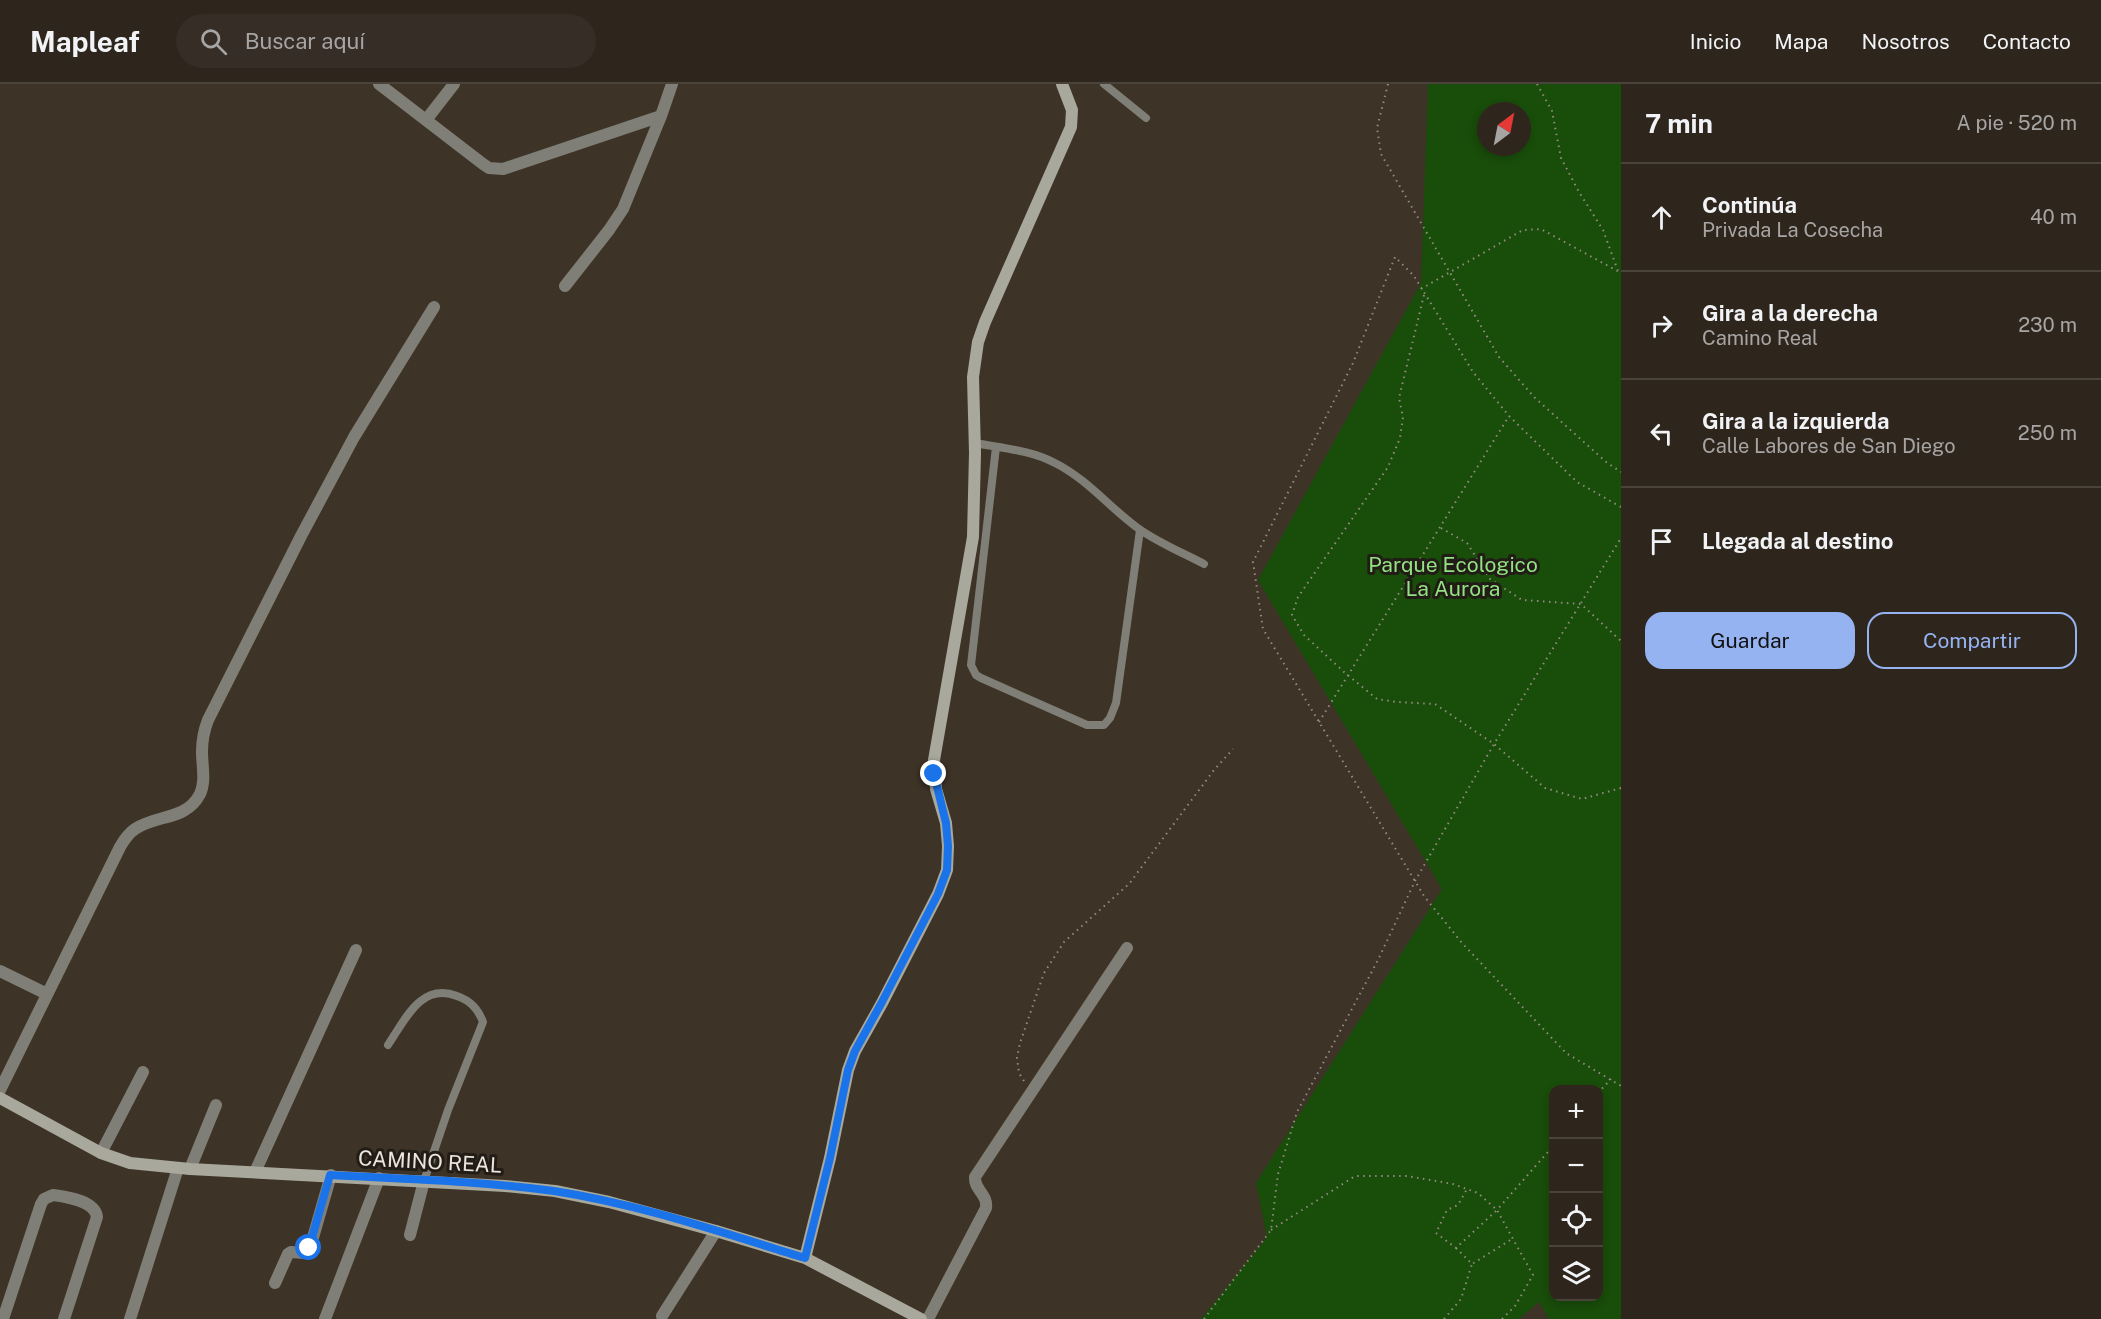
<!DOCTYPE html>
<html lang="es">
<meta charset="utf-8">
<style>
:root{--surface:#2e261d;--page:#362e26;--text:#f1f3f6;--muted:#a7a5a4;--line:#49433b;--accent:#95b2f1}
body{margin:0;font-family:"Public Sans",sans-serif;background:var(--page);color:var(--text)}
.controls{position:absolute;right:18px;bottom:18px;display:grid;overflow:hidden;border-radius:12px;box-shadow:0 3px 9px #0003}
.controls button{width:54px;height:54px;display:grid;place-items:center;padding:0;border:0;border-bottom:2px solid var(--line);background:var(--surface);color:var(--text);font:30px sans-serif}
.compass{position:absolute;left:1477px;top:18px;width:54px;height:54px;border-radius:50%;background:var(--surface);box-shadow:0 3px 9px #0003;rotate:32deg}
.stop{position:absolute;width:18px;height:18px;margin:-14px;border:4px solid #1a73e8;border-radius:50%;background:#fff}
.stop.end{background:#1a73e8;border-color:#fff;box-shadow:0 2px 6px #0008}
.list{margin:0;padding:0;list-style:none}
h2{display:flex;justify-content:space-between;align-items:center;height:78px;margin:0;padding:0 24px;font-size:26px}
h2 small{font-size:20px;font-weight:400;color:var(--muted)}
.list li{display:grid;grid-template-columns:39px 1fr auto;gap:18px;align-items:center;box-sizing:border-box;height:108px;padding:0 24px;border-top:2px solid var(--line)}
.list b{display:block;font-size:22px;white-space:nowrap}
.list p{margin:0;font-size:20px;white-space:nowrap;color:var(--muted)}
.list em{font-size:20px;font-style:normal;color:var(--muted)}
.actions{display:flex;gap:12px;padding:18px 24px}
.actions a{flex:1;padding:14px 0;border:2px solid var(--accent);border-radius:18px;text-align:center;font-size:21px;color:var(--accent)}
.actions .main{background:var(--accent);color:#111}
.icon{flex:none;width:33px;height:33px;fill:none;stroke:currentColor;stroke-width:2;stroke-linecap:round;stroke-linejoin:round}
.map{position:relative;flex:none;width:1621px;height:1235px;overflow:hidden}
header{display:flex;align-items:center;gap:36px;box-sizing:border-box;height:84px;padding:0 30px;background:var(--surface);border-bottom:2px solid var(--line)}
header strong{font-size:28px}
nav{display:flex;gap:33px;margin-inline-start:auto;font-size:21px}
.search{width:420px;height:54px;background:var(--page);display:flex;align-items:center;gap:15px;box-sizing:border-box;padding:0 21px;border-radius:33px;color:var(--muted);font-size:22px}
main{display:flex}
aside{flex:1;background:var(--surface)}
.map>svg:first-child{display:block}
.green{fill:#194d0a;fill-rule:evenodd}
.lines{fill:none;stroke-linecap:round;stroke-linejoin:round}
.path{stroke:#948b82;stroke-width:2;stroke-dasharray:1.5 4.5;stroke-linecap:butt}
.lane{stroke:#7f7f77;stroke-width:8}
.street{stroke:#7f7f77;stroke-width:12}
.secondary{stroke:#a8a89c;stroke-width:12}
.route{stroke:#1a73e8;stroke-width:8}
.labels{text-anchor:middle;stroke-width:6;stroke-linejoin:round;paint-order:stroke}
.park-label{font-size:21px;fill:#93e182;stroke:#211c16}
.street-label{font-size:21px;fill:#ece5de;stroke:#211c16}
</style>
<header>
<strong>Mapleaf</strong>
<div class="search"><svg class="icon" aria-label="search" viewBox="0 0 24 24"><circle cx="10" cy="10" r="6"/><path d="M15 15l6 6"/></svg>Buscar aquí</div>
<nav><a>Inicio</a><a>Mapa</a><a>Nosotros</a><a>Contacto</a></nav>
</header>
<main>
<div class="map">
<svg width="1621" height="1235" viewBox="0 0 1621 1235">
<rect width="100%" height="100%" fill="#3e3327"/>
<!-- green -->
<path class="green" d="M1428 0H1621V1235H1549L1539 1218 1519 1235H1201L1267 1153 1256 1099 1442 805 1258 496 1421 199ZM1486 27H1522V63H1486ZM1554 1006H1598V1212H1554Z"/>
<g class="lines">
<!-- path -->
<path class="path" d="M1388 0 1377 44 1381 70 1499 273 1534 313 1606 378 1621 388
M1537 0 1552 27 1561 74 1579 108 1603 146 1618 187
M1421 205 1523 146 1541 145 1621 189
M1424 211 1399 314 1403 333 1400 354 1388 383 1298 513 1292 531 1304 551 1344 588 1377 615 1397 618 1435 620 1494 660 1545 704 1582 715 1621 704
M1621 423 1577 398 1509 332 1473 288 1414 192 1395 173 1353 279 1253 478 1263 545 1424 812 1462 859 1566 969 1621 1002
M1441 444 1467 459 1490 495 1522 516 1581 520 1621 557
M1319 638 1509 332
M1024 997 1019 989 1017 974 1020 959 1044 889 1064 858 1129 800 1214 686 1233 665
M1598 1009 1611 995
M1271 1146 1355 1092H1407L1453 1100 1478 1109 1497 1126 1456 1164 1436 1149 1447 1126 1458 1121 1467 1105
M1456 1164 1472 1180 1512 1155
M1204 1235 1271 1146 1278 1090 1297 1028 1378 876 1415 797 1494 660 1621 454
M1444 1235 1461 1215 1472 1180
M1502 1235 1515 1222 1533 1191 1497 1126 1554 1061"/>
<!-- lane -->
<path class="lane" d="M1104 0 1146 34
M975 359C1001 364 1031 366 1055 379 1087 395 1110 424 1139 445 1159 459 1183 469 1204 480
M996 363 971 581 976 591 981 594 1087 641H1104L1110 634 1116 619 1140 446
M388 961C405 936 421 898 457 912 471 917 478 925 483 938L448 1026 424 1097"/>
<!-- street -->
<path class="street" d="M379 0 483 80 489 84 503 85 661 32
M426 36 454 0
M565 202 609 146 623 125 661 32 672 0
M0 887 47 910
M0 1006 120 763C124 756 129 749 135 745 157 730 186 737 200 710 206 697 202 682 202 668 202 657 204 646 208 636L301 452 354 353 434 223
M101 1069 143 988
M190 1085 216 1021
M255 1088 356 866
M410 1151 424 1097
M275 1199 288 1170 291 1168 304 1169 310 1164 331 1091
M662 1232 716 1147
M3 1235 41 1120 44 1115 53 1111C68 1113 95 1117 97 1133L64 1235
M130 1235 178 1084
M325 1235 379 1094
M928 1235 986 1124C988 1110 974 1106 975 1093L1127 864"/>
<!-- secondary -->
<path class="secondary" d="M0 1014 101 1069 130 1079 190 1085 505 1102 555 1107 609 1118 716 1147 805 1174 921 1235
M805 1174 830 1074 848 986 855 967 882 919 938 810 947 786 948 762 946 739 936 705 934 676 973 453 975 369 973 293 978 258 985 238 1071 43 1072 26 1062 0"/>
</g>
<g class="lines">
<!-- route -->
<path class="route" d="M309 1164 330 1091C405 1095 480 1097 554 1107 639 1120 723 1149 805 1174L830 1074 848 986 855 967 882 918 938 810 947 786 948 762 946 739 934 690"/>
</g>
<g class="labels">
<!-- park labels -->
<g class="park-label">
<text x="1453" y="488">Parque Ecologico<tspan x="1453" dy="24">La Aurora</tspan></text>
</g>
<!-- street labels -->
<g class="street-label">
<text transform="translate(430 1078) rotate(3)" y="7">CAMINO REAL</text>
</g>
</g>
</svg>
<div class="controls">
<button>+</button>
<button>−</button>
<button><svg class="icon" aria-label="locate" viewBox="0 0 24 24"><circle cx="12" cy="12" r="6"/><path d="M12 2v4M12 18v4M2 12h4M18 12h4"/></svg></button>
<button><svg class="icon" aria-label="layers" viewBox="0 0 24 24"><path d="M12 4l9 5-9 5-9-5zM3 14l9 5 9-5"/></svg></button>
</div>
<svg class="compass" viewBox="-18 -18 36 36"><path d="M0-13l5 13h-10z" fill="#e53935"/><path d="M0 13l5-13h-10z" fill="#a7a5a4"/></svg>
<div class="stop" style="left:309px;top:1164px"></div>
<div class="stop end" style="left:934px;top:690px"></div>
</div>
<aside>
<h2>7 min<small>A pie · 520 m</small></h2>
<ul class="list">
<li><svg class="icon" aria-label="ahead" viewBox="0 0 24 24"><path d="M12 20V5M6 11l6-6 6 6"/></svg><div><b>Continúa</b><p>Privada La Cosecha</p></div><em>40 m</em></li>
<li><svg class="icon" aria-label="right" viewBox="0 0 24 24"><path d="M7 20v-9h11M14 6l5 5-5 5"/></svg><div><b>Gira a la derecha</b><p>Camino Real</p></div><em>230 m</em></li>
<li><svg class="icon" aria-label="left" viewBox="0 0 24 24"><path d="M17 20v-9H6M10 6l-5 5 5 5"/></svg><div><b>Gira a la izquierda</b><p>Calle Labores de San Diego</p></div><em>250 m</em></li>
<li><svg class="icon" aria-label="arrive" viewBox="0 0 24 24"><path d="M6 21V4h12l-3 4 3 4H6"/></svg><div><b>Llegada al destino</b></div></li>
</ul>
<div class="actions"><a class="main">Guardar</a><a>Compartir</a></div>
</aside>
</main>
